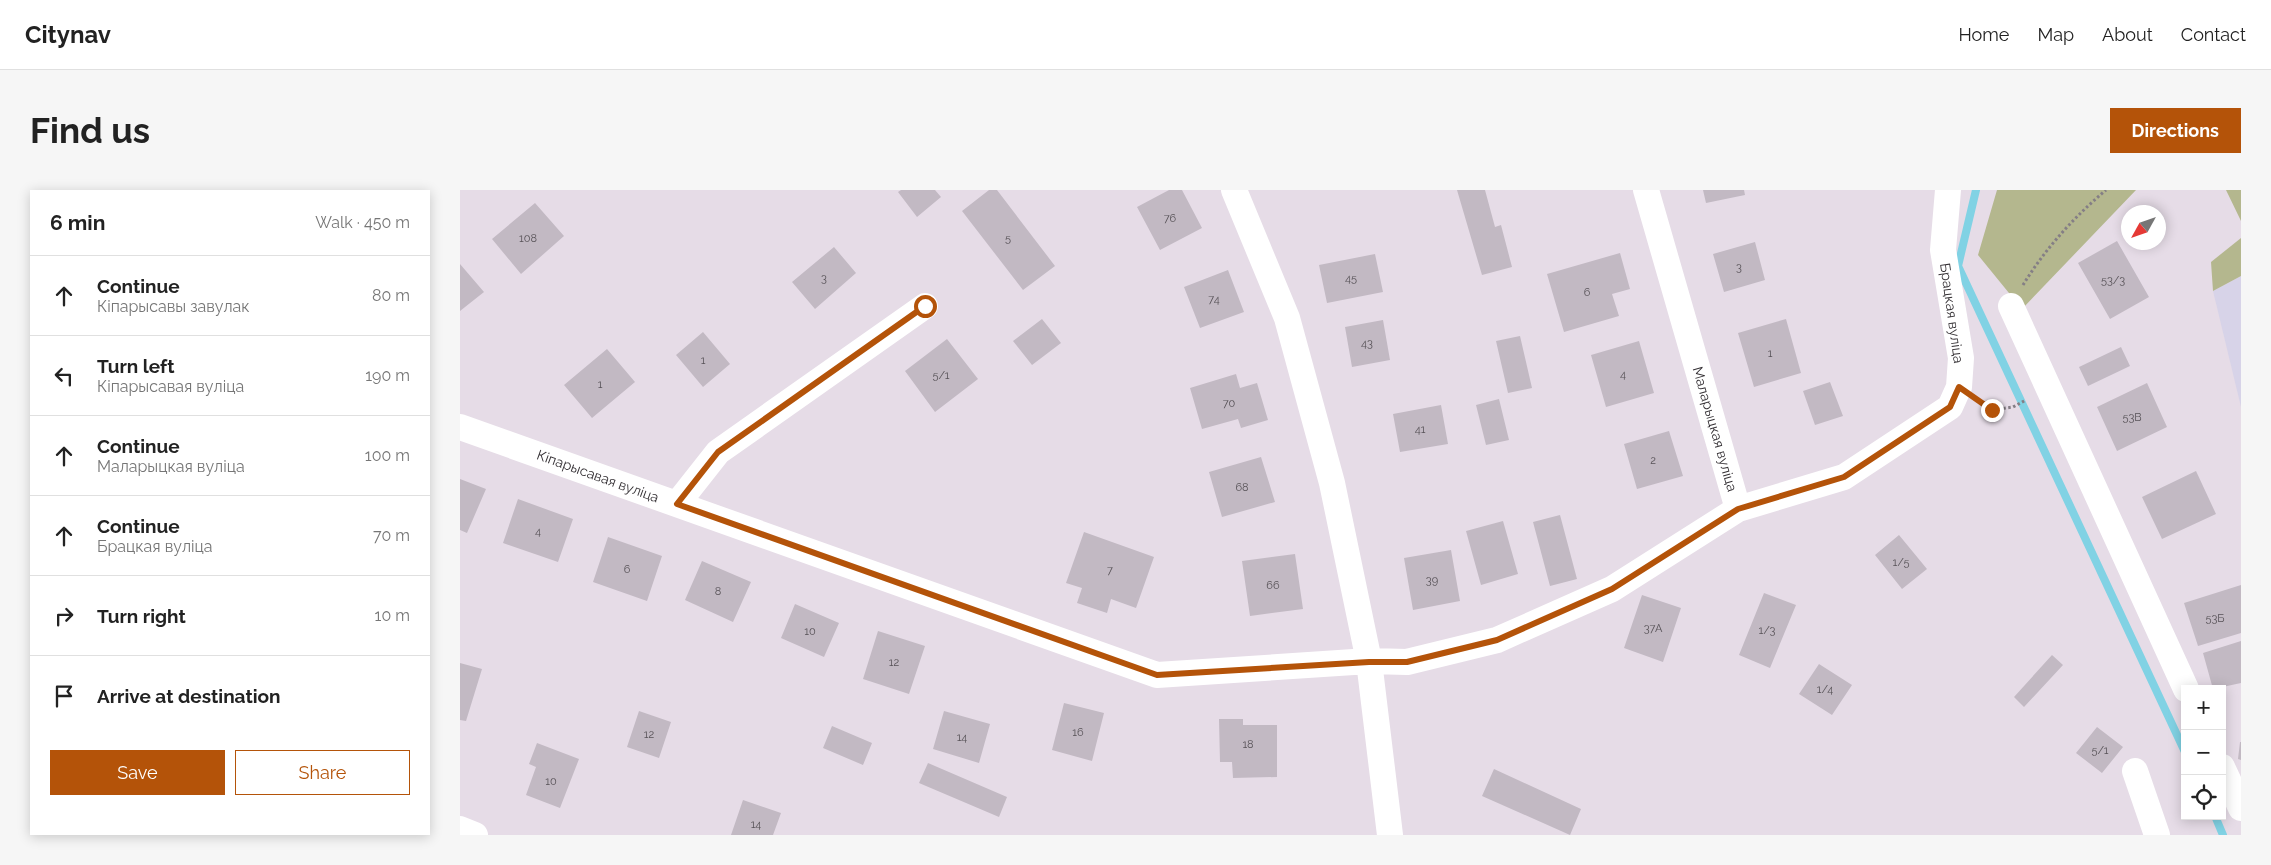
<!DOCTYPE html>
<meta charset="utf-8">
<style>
:root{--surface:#fff;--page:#f6f6f6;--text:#222;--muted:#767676;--line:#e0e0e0;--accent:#b45309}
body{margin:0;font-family:Raleway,sans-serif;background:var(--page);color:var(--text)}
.controls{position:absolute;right:15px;bottom:15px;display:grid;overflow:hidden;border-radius:0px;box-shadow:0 2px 12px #0003}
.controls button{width:45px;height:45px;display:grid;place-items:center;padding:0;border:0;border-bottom:1px solid var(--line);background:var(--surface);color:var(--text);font:25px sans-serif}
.compass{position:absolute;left:1661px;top:15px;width:45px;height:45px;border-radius:50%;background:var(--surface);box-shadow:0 2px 12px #0003;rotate:230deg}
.stop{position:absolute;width:15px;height:15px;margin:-11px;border:4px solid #b45309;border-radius:50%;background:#fff}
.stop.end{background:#b45309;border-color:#fff;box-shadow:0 1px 5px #0008}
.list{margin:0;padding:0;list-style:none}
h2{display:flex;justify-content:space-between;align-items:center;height:65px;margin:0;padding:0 20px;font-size:21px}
h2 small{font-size:16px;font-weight:400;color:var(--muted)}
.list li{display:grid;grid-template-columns:32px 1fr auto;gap:15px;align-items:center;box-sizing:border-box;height:80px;padding:0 20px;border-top:1px solid var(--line)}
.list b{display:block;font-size:19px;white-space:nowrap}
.list p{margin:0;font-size:16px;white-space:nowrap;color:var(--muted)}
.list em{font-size:16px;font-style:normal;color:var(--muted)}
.actions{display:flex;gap:10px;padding:15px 20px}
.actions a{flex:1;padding:11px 0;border:1px solid var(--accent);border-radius:0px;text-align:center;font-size:18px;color:var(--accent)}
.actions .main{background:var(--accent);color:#fff}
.icon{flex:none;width:28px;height:28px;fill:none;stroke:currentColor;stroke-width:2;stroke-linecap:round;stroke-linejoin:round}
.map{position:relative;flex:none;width:1781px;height:645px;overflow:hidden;border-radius:0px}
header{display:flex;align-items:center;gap:30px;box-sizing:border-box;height:70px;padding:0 25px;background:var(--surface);border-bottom:1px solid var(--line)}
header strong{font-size:24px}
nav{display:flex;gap:28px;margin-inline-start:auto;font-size:18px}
.intro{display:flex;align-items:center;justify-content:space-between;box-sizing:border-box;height:120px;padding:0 30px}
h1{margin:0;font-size:35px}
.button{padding:12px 22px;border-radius:0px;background:var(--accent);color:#fff;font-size:18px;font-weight:700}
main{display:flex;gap:30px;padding:0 30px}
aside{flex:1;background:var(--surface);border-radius:0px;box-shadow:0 2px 12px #0003}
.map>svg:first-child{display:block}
.education{fill:#d7d3e8}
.green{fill:#b4b78e}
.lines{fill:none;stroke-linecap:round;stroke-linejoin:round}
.stream{stroke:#81d2e4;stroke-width:8}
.building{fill:#c2b9c3}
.path{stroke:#847e85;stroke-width:3;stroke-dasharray:2.5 2.5;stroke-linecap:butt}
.minor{stroke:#fff;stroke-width:26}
.route{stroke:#b45309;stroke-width:6}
.labels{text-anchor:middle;stroke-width:4;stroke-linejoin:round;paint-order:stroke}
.number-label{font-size:11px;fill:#575257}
.street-label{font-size:14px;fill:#332f33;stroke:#fff}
</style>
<header>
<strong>Citynav</strong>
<nav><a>Home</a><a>Map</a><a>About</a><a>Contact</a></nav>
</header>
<div class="intro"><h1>Find us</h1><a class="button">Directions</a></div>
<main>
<aside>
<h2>6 min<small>Walk · 450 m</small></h2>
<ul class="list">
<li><svg class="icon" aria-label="ahead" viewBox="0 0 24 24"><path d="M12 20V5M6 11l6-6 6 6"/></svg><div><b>Continue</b><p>Кіпарысавы завулак</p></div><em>80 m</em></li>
<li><svg class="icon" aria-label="left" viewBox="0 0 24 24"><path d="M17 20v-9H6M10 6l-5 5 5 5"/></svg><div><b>Turn left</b><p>Кіпарысавая вуліца</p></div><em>190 m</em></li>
<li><svg class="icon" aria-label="ahead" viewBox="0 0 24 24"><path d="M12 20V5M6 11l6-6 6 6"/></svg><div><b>Continue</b><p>Маларыцкая вуліца</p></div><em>100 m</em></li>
<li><svg class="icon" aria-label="ahead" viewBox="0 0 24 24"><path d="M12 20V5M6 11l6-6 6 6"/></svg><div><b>Continue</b><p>Брацкая вуліца</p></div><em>70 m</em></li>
<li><svg class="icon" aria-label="right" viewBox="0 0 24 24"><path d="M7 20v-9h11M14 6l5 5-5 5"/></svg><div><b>Turn right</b></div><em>10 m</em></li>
<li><svg class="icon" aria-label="arrive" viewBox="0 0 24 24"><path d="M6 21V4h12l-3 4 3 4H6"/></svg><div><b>Arrive at destination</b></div></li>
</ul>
<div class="actions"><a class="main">Save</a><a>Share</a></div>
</aside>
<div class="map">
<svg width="1781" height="645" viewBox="0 0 1781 645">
<rect width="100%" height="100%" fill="#e6dce7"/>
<!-- education -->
<path class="education" d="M1781 86V217L1753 101Z"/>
<!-- green -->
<path class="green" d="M1537 0H1676L1562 119 1518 65Z
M1766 0H1781V31Z
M1781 48V86L1753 101 1751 72Z"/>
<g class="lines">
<!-- stream -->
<path class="stream" d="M1516 0 1498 76 1725 562
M1755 626 1763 645"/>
</g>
<!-- building -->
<path class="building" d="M441 0H475L481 7 457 27 438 2Z
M529 0H537L595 76 563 100 502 21Z
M709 0H722L742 38 700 60 677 17Z
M997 0H1025L1035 37 1041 35 1052 77 1022 85Z
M1243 0H1284L1285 5 1246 13Z
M75 13 104 46 61 84 32 49Z
M1657 51 1689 107 1650 129 1618 73Z
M1295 52 1305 90 1264 102 1253 64Z
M374 57 396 83 355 119 332 92Z
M1160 63 1170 99 1152 104 1159 126 1104 142 1087 84Z
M915 64 923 102 867 113 859 75Z
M0 74 24 102 0 121Z
M768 80 784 122 740 138 724 97Z
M582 129 601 153 572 175 553 151Z
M1326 129 1341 183 1294 197 1278 143Z
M923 130 930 170 892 177 885 137Z
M243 142 270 174 243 197 216 165Z
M1060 146 1072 198 1048 203 1036 151Z
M487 149 518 189 475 222 445 181Z
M1179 151 1194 203 1146 217 1131 165Z
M1661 157 1670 176 1628 196 1619 177Z
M147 159 175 192 132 228 104 195Z
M776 184 780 198 797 193 808 230 781 238 778 229 742 239 730 198Z
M1370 192 1383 226 1355 235 1343 201Z
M1687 193 1707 237 1657 261 1637 217Z
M1039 209 1049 250 1026 255 1016 215Z
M981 215 988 254 940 262 933 224Z
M1209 241 1223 286 1177 299 1164 254Z
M801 267 815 312 762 327 749 282Z
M1736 281 1756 324 1702 349 1682 307Z
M0 289 26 299 7 343 0 340Z
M58 309 113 329 98 372 43 353Z
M1100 325 1117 389 1090 396 1073 332Z
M1043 331 1058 384 1021 395 1006 341Z
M624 342 694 367 676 418 651 409 647 423 617 413 622 398 606 393Z
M1439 345 1467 379 1442 399 1415 365Z
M148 347 202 366 187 411 133 392Z
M991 360 1000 411 953 420 944 368Z
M835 364 843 419 790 426 782 371Z
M242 371 291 392 273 432 225 410Z
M1781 395V443L1738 456 1724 413Z
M1304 403 1336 415 1310 478 1279 465Z
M1182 405 1221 418 1203 472 1164 458Z
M335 414 379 433 364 467 321 448Z
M418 441 465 456 449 504 403 489Z
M1781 451V493L1753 499 1743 463Z
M1592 465 1603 475 1564 517 1554 507Z
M0 473 22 479 6 531 0 530Z
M1359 474 1392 495 1372 525 1339 504Z
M604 513 644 523 632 571 592 560Z
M179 521 211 532 199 568 167 557Z
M484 521 530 534 519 573 473 559Z
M759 529H783V535H817V587L773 588 772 572H760Z
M372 536 412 553 403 575 363 558Z
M1637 537 1663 557 1642 583 1616 563Z
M1780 552H1781V570L1778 569Z
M77 553 119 569 100 618 66 605 76 577 69 574Z
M468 573 547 607 539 627 459 593Z
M1034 579 1121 619 1110 645 1022 606Z
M283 610 321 623 313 645H271Z"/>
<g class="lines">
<!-- path -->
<path class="path" d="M1563 95C1585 59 1614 27 1646 0
M1521 212 1532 220 1553 217 1566 210"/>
<!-- minor -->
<path class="minor" d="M774 0 827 128 872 293 909 471 930 645
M1551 116 1726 499
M0 237 697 485 909 471 947 472 1037 450 1152 399 1278 319 1186 0
M217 314 258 262 465 116
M1278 319 1384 287 1490 217 1499 197 1501 168 1483 60 1488 0
M1762 577 1781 618
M1675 581 1697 645
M0 639 15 645"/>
</g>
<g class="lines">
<!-- route -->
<path class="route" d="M465 116 258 262 217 314 697 485 909 472H947L1037 450 1152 399 1278 319 1384 287 1490 217 1499 197 1532 220"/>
</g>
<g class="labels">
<!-- number labels -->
<g class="number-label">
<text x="710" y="32">76</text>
<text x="68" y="52">108</text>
<text x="548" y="52">5</text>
<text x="1279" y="81">3</text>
<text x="364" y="92">3</text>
<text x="891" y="92">45</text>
<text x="1653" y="94">53/3</text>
<text x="1127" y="106">6</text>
<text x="754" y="113">74</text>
<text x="907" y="157">43</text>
<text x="1310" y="167">1</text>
<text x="243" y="174">1</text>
<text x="1163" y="188">4</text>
<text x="481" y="189">5/1</text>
<text x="140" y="198">1</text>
<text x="769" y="217">70</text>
<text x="1672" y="231">53В</text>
<text x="960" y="243">41</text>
<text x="1193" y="274">2</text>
<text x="782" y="301">68</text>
<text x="78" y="345">4</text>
<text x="1441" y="376">1/5</text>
<text x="167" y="383">6</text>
<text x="650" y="384">7</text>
<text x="972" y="394">39</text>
<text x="813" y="399">66</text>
<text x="258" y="405">8</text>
<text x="1755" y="432">53Б</text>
<text x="1193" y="442">37А</text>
<text x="1307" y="444">1/3</text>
<text x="350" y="445">10</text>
<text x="434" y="476">12</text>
<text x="1365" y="503">1/4</text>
<text x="618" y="546">16</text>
<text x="189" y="548">12</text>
<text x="502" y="551">14</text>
<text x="788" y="558">18</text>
<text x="1640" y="564">5/1</text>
<text x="91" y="595">10</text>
<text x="296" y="638">14</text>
</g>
<!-- street labels -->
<g class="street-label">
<text transform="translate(1492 123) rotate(82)" y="5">Брацкая вуліца</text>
<text transform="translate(1255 239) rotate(74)" y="5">Маларыцкая вуліца</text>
<text transform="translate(138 286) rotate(20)" y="5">Кіпарысавая вуліца</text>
</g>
</g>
</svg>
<div class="controls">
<button>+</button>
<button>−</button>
<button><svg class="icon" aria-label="locate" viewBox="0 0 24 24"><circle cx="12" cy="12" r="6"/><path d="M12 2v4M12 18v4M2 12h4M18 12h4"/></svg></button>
</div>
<svg class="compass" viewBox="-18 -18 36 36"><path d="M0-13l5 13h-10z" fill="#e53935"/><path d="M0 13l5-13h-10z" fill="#767676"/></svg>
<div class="stop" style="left:465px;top:116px"></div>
<div class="stop end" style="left:1532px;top:220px"></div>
</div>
</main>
